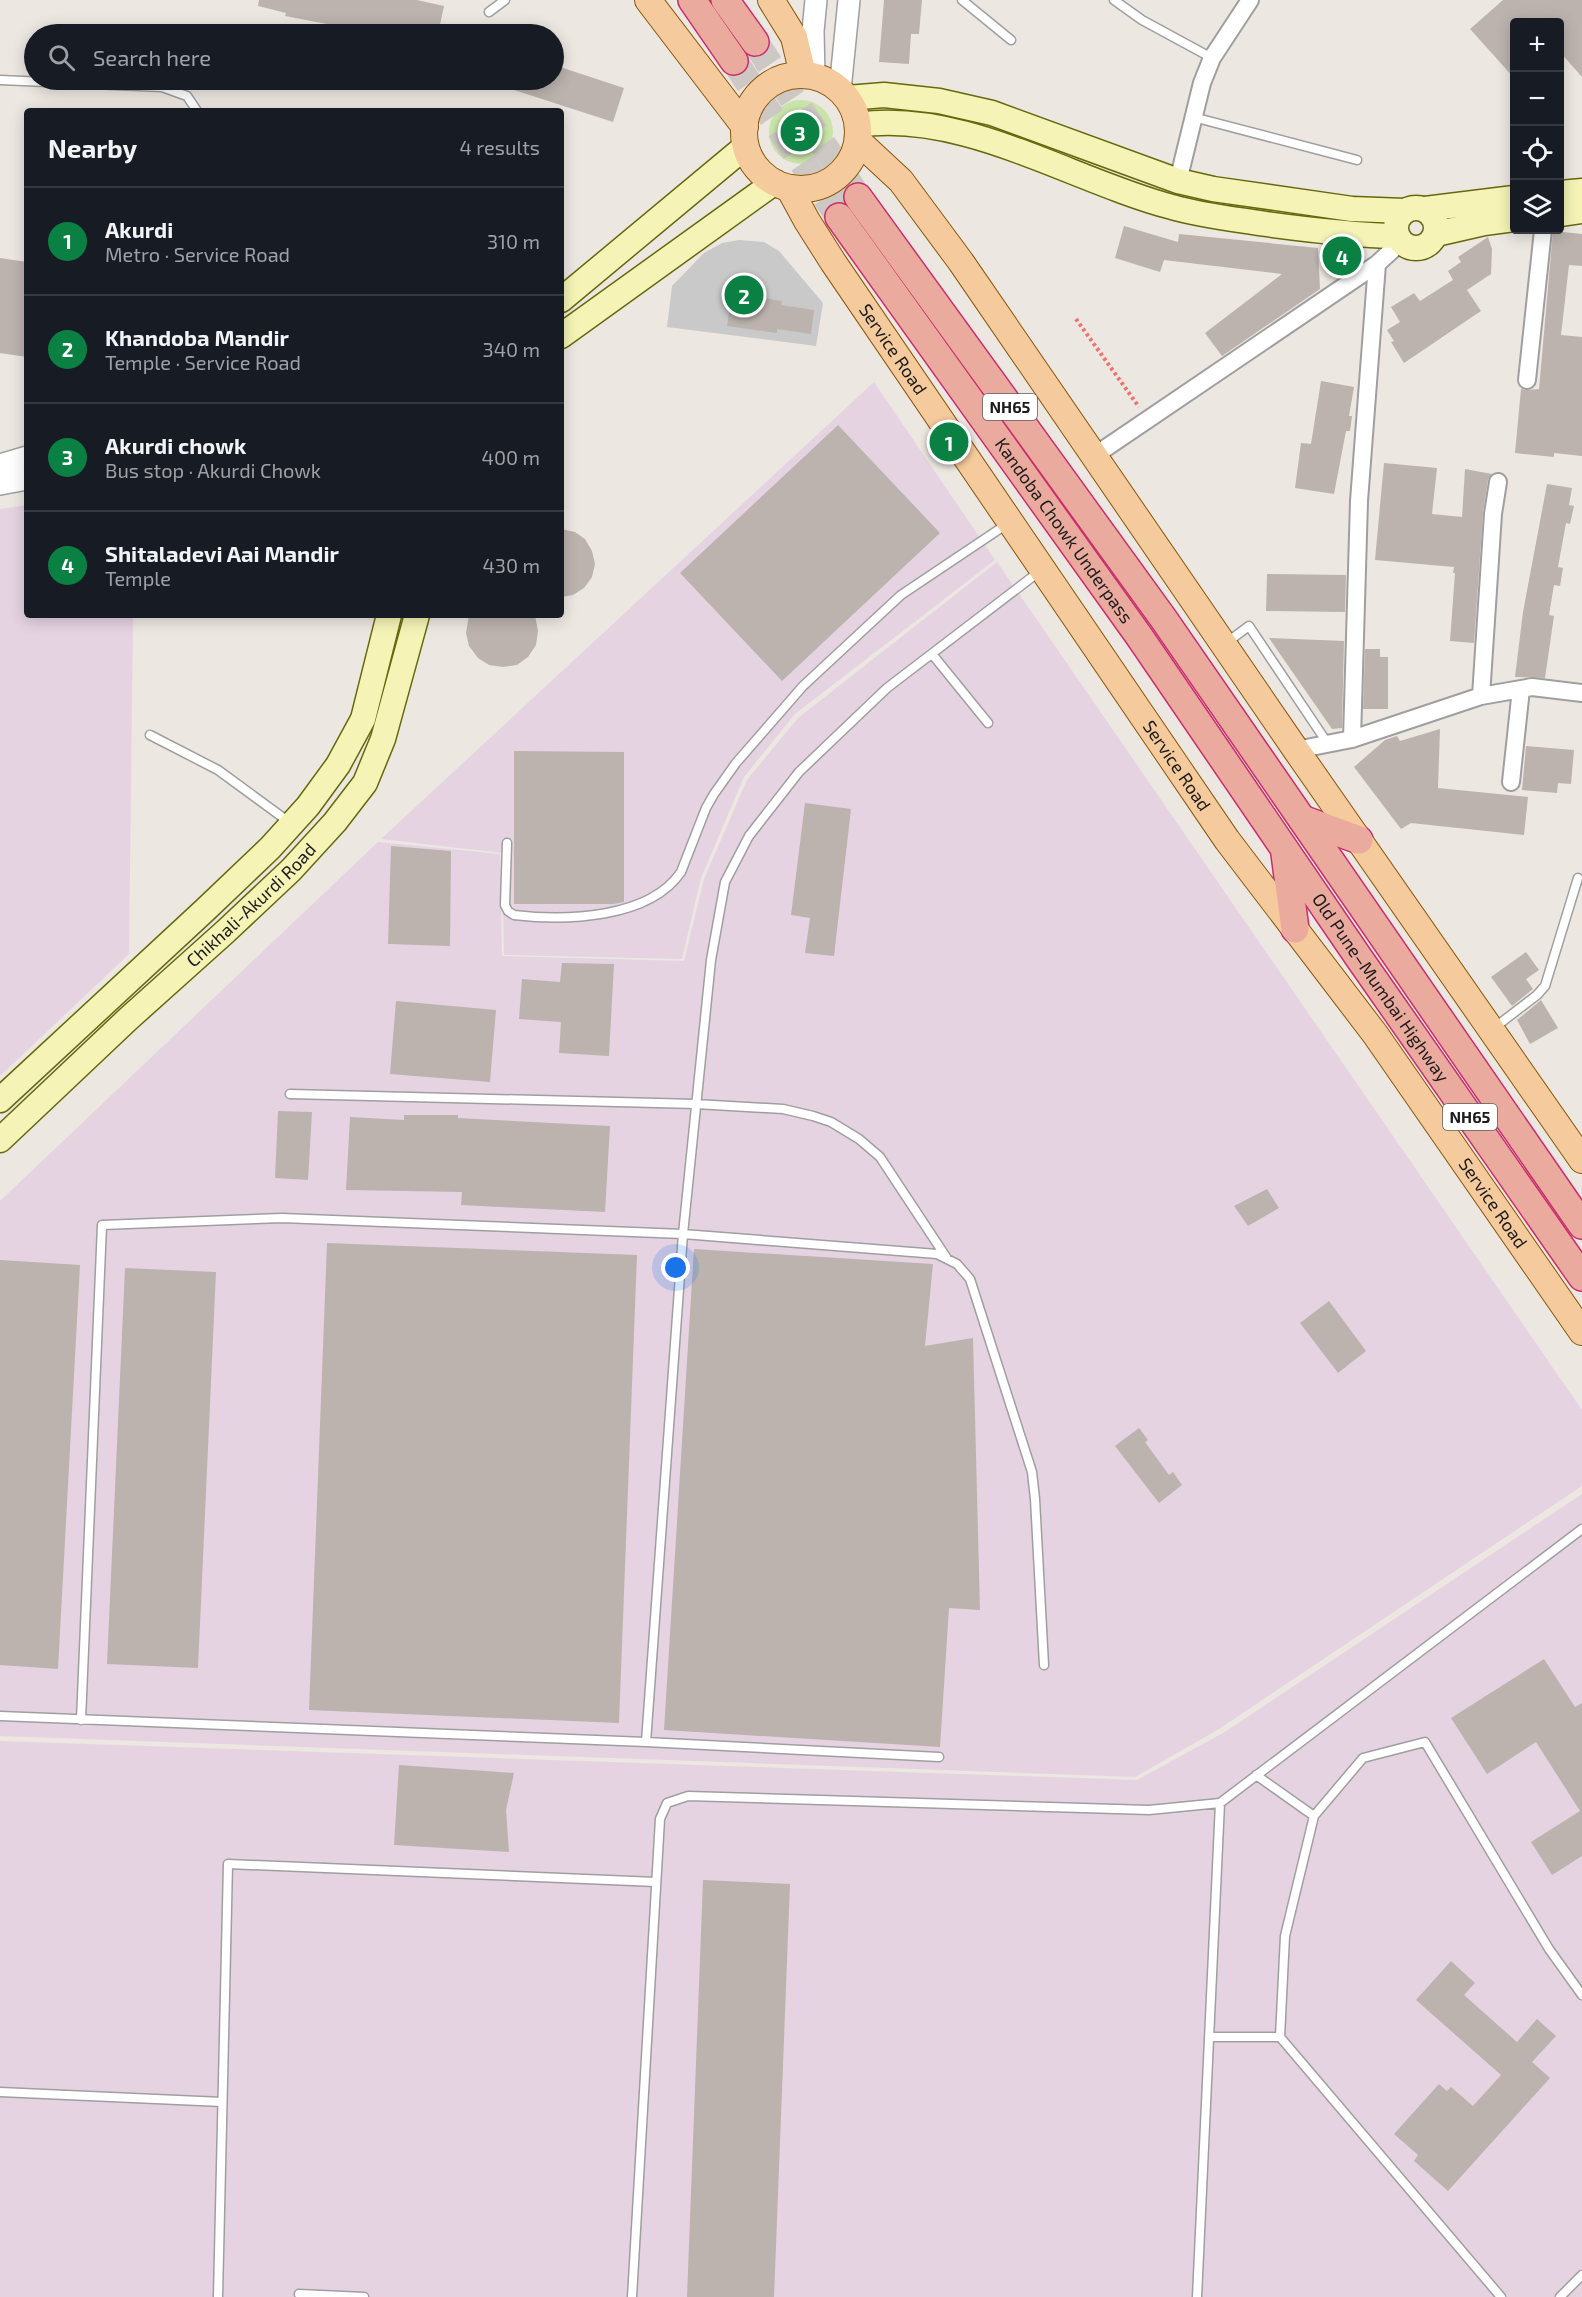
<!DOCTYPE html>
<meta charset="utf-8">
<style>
:root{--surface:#171b24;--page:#242831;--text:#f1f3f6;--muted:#9ea1a6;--line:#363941;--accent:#0b8043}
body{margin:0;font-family:"Exo 2",sans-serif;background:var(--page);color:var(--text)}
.controls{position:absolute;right:18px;top:18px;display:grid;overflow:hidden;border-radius:6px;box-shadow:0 3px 15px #0003}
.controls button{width:54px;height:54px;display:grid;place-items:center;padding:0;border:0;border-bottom:2px solid var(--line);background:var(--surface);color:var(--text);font:30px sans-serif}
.you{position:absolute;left:676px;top:1268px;width:21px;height:21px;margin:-15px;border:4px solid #fff;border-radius:50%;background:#1a73e8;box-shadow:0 0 0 9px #1a73e833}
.badge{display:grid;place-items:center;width:39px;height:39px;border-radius:50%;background:var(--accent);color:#fff;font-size:20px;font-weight:700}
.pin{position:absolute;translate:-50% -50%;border:3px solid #fff;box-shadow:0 2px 6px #0006}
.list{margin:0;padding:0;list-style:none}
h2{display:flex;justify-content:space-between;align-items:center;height:78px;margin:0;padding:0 24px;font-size:26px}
h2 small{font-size:20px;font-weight:400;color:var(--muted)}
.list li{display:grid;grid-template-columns:39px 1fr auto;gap:18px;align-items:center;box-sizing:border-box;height:108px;padding:0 24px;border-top:2px solid var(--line)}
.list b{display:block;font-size:22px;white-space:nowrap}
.list p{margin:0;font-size:20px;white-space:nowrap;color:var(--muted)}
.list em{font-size:20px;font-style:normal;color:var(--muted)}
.icon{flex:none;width:33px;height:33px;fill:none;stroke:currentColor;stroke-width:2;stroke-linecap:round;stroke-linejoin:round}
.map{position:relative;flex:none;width:1582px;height:2297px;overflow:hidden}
.search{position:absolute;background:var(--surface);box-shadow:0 3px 15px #0003;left:24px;top:24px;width:540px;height:66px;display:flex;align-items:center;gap:15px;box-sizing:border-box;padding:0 21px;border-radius:33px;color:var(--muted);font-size:22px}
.panel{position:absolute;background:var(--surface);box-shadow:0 3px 15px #0003;left:24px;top:108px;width:540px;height:510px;border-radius:6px}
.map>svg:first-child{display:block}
.industrial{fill:#e5d3e2}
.religious{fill:#c9c9c9}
.grass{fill:#c9e4a9}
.building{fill:#bcb3ae}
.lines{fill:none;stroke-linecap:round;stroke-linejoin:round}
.trunk-tunnel{stroke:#cdc8c3;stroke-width:27;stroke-dasharray:27 14;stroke-linecap:butt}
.service-casing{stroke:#9f9f9f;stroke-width:11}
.minor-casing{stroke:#9f9f9f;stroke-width:20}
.tertiary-casing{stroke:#9f9f9f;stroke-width:24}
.secondary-casing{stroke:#64690b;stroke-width:27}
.primary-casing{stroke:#895709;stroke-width:28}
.trunk-casing{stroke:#ca2e6d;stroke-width:30}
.path{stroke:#f0736d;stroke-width:4;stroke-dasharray:3 3;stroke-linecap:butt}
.service{stroke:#fff;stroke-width:8}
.minor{stroke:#fff;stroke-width:16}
.tertiary{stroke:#fff;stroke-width:21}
.secondary{stroke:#f5f4b6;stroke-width:24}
.primary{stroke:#f5ca9c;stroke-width:26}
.trunk{stroke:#eaab9e;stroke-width:27}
.labels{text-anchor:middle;stroke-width:6;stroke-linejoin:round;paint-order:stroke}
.shield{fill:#fff;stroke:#5f5f5f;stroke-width:1.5}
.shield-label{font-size:16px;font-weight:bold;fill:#1b1b1b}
.street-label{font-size:18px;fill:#1b1b1b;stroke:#fff}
</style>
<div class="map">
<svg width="1582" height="2297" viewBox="0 0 1582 2297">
<rect width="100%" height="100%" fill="#ece7e1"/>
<!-- industrial -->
<path class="industrial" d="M874 382 995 560 795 714 744 777 701 878 682 959 504 955 502 853 381 839Z
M27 505V615H133L129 954 0 1076V509Z
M997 562 1582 1410V1486L1219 1729 1135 1777 0 1736V1201L378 842 500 854 502 956 684 961 704 879 747 780 798 718Z
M1582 1494V2297H0V1741L1137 1780 1223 1733Z"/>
<!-- religious -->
<path class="religious" d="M739 240 764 242 779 251 823 303 816 346 667 327 672 286 704 253 722 243Z"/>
<!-- grass -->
<path class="grass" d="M769 132a32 32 0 1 1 64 0a32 32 0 1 1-64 0Z"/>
<!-- building -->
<path class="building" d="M259 0H417L444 6 438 34H379L285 16 286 13 258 6Z
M884 0H922L919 34H911L909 64 879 62Z
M1503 0H1582V77L1560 52V22H1515V79L1470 29Z
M554 65 624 88 613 122 493 83 494 80H554Z
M1124 226 1178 242 1179 234 1318 248 1320 289 1222 356 1205 333 1282 274 1164 260 1160 272 1115 258Z
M1553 231 1582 234V266L1569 265 1561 335 1582 337V456L1554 453V457L1515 453 1521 389 1526 390 1539 389Z
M1488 237 1492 249 1491 274 1467 290 1481 311 1404 363 1391 342 1394 341 1387 330 1400 322 1391 307 1414 293 1420 301 1453 280 1448 271 1461 262 1458 257Z
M0 258 27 262V357L0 353Z
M732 293 782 301 781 305 814 310 811 334 777 329V333L727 326Z
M1321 381 1354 387 1349 416H1352L1350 431H1346L1334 494 1295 488 1301 443 1311 444Z
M838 425 940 533 782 681 680 573Z
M1384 463 1437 468 1432 514 1462 517 1465 469 1492 474 1488 480 1483 513 1474 643 1450 641 1455 573H1453L1454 567 1375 560Z
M1547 484 1572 488 1569 505 1574 506 1570 524 1566 523 1558 567 1563 568 1560 586 1554 585 1549 615 1554 616 1545 678 1515 677 1523 612Z
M561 529 575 532 585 539 592 551 595 564 592 577 584 588 573 595 561 597Z
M1267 574 1346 575 1345 612 1266 611Z
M469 615H535L538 631 536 645 528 657 517 665 503 667 489 665 478 658 469 646 466 633Z
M1269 638 1344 641 1342 728 1332 729Z
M1365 649H1380V657H1388V709H1363Z
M1440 729 1438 788 1528 797 1524 835 1411 823 1401 829 1354 767 1385 740 1397 736 1400 741Z
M1526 746 1574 750 1571 784 1558 783 1557 793 1522 790Z
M514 751 624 752V902L614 904H514Z
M805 803 851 809 834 956 805 953 810 918 791 915Z
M391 846 451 851 450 946 388 944Z
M1526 952 1539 970 1526 979 1533 989 1512 1006 1491 977Z
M562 963 614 964 609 1056 559 1053 561 1022 519 1019 522 979 560 982Z
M1541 1000 1558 1028 1530 1044 1517 1020Z
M396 1001 496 1010 490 1082 390 1074Z
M278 1111 312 1112 308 1180 275 1178Z
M404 1115H458V1118L610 1126 605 1212 461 1205 462 1192 346 1190 350 1117 404 1120Z
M1267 1189 1279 1208 1248 1226 1234 1206Z
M327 1243 637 1255 619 1723 309 1710Z
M694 1249 933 1264 925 1346 973 1338 980 1610 949 1608 940 1747 664 1730Z
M0 1260 80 1265 58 1669 0 1665Z
M125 1268 216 1272 198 1668 107 1664Z
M1329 1301 1366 1351 1338 1373 1300 1323Z
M1139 1428 1148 1440 1145 1442 1169 1475 1173 1472 1182 1485 1159 1503 1115 1446Z
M1544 1659 1575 1707 1582 1703V1856L1552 1875 1531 1842 1580 1811 1536 1742 1487 1774 1451 1718Z
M399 1765 514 1773 506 1810 509 1852 394 1845Z
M703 1880 790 1884 774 2297H687Z
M1451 1961 1475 1983 1464 1995 1517 2042 1537 2019 1556 2036 1532 2062 1550 2078 1448 2191 1414 2161 1418 2155 1394 2134 1439 2084 1447 2091 1451 2087 1473 2106 1501 2075 1416 2000Z"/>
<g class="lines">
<!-- trunk-tunnel -->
<path class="trunk-tunnel" d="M755 42 858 197
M734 61 839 217"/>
<!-- service casing -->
<g class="service-casing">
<path id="service" d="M962 0 1011 40
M1114 0 1142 20 1212 58
M489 12 505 0
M0 80 162 87 187 96 197 111
M1193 117 1357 160
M1226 643 1249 626 1328 744
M932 654 988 723
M150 735 218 770 289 822
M507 843 505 905 508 911 514 915C565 921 649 919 681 872L706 808 714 794 736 763 803 686 901 595 1007 524
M1494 1028 1537 995 1545 986 1578 878
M290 1094 696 1104 783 1109 813 1116 831 1122 859 1139 880 1157 946 1257
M0 1716 646 1742 939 1757
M81 1720 102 1225 282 1218 683 1234 937 1254 957 1264 970 1279 1032 1472 1035 1499 1044 1665
M646 1742 683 1234 711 960 725 882 749 836 799 772 887 688 1040 571
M1256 1775 1314 1816
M1209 2037H1280
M0 2092 222 2102
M299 2294 364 2297
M218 2297 228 1864 656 1882
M632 2297 660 1819 667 1803 688 1796 1149 1810 1220 1803 1582 1529
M1197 2297 1220 1803
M1501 2297 1280 2037 1285 1936 1314 1816 1363 1758 1425 1742 1549 1949 1582 1995
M1560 2297 1582 2275"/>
</g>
<!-- minor casing -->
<g class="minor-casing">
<path id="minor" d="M1178 181 1202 83 1212 58 1250 0
M1527 380 1543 230
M1094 456 1377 264 1401 242
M1481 696 1493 514 1498 482
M1352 739 1359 501 1377 264
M1296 750 1352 739 1481 696 1532 687 1582 693
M1511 782 1521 689"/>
</g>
<!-- tertiary casing -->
<g class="tertiary-casing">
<path id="tertiary" d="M814 77 813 31 816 0
M840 90 849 0
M0 465 27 457
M0 484 27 479"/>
</g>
<!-- secondary casing -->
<g class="secondary-casing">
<g id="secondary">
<path d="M847 98 884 95 939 101 992 113 1178 181 1213 189 1352 209 1405 211"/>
<path d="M858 125C962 109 1073 181 1172 207 1203 216 1234 219 1266 224 1310 230 1353 235 1397 236"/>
<path d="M1560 193 1582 191"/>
<circle cx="1416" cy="228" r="20"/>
<path d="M1425 209 1514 198"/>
<path d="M1560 214 1582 211"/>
<path d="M1436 234 1484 223 1514 219"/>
<path d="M561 300 746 146"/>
<path d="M561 336 775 182"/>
<path d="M0 1100 205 910 270 848 308 806 338 765 363 719 389 615"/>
<path id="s1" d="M0 1140 128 1019 225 932 291 870 335 822 365 783 383 739 417 615"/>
</g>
</g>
<!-- primary casing -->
<g class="primary-casing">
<g id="primary">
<path d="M648 0 745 127"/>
<path d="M771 0 794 37 803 75"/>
<circle cx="801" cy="132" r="57"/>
<path d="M858 141 901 181 961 262 1296 750 1582 1160"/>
<path id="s2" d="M789 188 807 221 833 262 1227 840 1375 1034 1582 1332"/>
</g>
</g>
<!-- trunk casing -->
<g class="trunk-casing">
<g id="trunk">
<path d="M692 0 734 61"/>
<path d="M725 0 755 42"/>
<path d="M858 197 1163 618 1582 1225"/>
<path id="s3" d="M839 217 1139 636 1359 958 1582 1277"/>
<path d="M1302 819 1359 840"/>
<path d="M1285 854 1295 929"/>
</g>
</g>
<!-- path -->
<path class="path" d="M1076 319 1139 407"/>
<!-- service -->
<use href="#service" class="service"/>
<!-- minor -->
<use href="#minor" class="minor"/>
<!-- tertiary -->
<use href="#tertiary" class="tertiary"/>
<!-- secondary -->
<use href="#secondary" class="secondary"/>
<!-- primary -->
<use href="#primary" class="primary"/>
<!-- trunk -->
<use href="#trunk" class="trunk"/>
</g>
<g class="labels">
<!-- shield labels -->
<g class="shield">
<rect x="983" y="394" width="54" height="26" rx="4.5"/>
<rect x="1443" y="1104" width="54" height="26" rx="4.5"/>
</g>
<g class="shield-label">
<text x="1010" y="413">NH65</text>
<text x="1470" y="1123">NH65</text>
</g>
<!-- street labels -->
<g class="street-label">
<text dy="6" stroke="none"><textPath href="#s2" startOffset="192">Service Road</textPath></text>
<text dy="6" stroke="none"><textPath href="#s3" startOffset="386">Kandoba Chowk Underpass</textPath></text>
<text dy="6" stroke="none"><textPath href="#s2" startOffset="696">Service Road</textPath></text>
<text dy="6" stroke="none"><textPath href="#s1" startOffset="344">Chikhali-Akurdi Road</textPath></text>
<text dy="6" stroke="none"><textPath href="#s3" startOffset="942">Old Pune–Mumbai Highway</textPath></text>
<text dy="6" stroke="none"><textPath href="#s2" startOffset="1236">Service Road</textPath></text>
</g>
</g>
</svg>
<div class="controls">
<button>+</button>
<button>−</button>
<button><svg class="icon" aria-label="locate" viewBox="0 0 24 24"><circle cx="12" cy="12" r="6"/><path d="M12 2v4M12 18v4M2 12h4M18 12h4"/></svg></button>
<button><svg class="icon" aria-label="layers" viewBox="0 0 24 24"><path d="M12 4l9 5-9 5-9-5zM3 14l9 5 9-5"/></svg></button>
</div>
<div class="you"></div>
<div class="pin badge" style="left:949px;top:442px">1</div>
<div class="pin badge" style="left:744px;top:295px">2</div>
<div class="pin badge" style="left:800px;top:132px">3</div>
<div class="pin badge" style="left:1342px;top:256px">4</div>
<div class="search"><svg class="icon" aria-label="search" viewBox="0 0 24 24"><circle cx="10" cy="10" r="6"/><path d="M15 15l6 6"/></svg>Search here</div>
<section class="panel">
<h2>Nearby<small>4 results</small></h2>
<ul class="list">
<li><span class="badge">1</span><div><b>Akurdi</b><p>Metro · Service Road</p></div><em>310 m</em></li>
<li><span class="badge">2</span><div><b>Khandoba Mandir</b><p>Temple · Service Road</p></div><em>340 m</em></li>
<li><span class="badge">3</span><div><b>Akurdi chowk</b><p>Bus stop · Akurdi Chowk</p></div><em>400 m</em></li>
<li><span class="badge">4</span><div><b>Shitaladevi Aai Mandir</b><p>Temple</p></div><em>430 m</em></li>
</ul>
</section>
</div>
